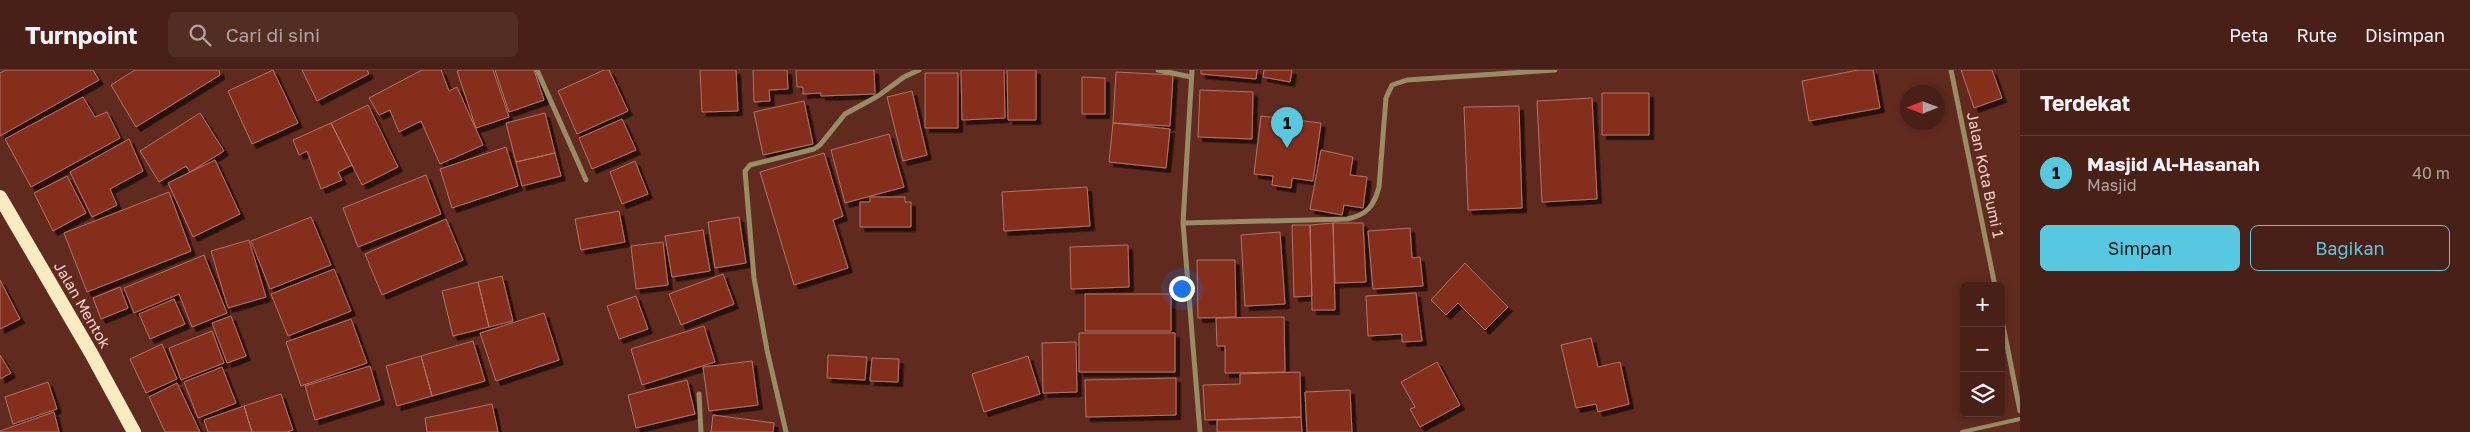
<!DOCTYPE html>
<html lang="id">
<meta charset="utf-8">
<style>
:root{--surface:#482017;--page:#522d24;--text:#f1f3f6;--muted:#b1a3a1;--line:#603e36;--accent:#56c9e0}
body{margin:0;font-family:"Golos Text",sans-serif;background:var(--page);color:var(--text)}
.controls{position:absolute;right:15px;bottom:15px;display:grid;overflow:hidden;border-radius:8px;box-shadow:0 2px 8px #0003}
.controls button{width:45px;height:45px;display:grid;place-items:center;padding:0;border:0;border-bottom:1px solid var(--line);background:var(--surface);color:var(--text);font:25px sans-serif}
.compass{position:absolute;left:1900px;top:15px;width:45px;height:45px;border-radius:50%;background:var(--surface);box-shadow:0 2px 8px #0003;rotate:269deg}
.you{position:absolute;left:1181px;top:218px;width:18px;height:18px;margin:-12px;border:4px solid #fff;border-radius:50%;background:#1a73e8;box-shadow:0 0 0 8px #1a73e833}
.badge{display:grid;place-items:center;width:32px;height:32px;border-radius:50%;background:var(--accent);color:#111;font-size:16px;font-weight:700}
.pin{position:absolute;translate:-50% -41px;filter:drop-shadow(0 1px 2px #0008)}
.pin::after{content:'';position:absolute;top:26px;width:18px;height:15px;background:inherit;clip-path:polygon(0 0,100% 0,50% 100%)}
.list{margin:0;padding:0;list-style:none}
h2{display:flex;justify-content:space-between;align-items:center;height:65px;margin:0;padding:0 20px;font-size:21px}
h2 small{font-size:16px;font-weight:400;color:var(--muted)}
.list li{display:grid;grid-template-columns:32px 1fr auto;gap:15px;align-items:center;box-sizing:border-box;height:75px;padding:0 20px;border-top:1px solid var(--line)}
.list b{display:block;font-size:19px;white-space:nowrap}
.list p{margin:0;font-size:16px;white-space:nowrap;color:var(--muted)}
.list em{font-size:16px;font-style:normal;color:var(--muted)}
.actions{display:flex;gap:10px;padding:15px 20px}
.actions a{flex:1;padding:11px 0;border:1px solid var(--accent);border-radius:8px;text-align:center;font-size:18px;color:var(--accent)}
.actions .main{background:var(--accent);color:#111}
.icon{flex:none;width:28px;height:28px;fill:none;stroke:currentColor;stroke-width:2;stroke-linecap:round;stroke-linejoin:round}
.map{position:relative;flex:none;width:2020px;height:362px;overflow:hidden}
header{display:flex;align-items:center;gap:30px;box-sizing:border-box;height:70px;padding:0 25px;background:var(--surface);border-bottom:1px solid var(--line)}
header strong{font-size:24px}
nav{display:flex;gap:28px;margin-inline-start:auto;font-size:18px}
.search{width:350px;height:45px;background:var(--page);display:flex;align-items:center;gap:12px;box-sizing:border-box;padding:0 18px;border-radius:8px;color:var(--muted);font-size:19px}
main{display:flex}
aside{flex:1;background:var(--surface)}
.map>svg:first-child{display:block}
.building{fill:#852e1d;stroke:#b27467;filter:url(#shadow)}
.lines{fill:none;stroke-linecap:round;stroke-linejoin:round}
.service{stroke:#988c66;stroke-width:4}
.minor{stroke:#988c66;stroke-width:5}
.trunk{stroke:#f8ebc2;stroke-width:14}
.labels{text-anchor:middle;stroke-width:4;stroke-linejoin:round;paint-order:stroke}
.street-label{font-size:15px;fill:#f6d3cb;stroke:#602a1f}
</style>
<header>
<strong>Turnpoint</strong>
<div class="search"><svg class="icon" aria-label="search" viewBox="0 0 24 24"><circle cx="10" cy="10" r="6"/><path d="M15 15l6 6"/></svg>Cari di sini</div>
<nav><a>Peta</a><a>Rute</a><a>Disimpan</a></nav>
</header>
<main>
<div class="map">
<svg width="2020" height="362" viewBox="0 0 2020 362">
<defs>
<filter id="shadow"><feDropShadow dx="4.5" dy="4.5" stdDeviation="0" flood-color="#0009"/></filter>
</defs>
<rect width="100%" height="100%" fill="#602a1f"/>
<!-- building -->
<path class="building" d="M6 0H93L99 10 0 66V3Z
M135 0H219L220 5 136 57 111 15Z
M273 0 298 53 252 74 228 21Z
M302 0H367L369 4 317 31Z
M422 0H441L449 21 457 17 483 75 440 94 421 51 399 62 390 40 379 45 369 28Z
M461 0H493L509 47 476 58 457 1Z
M495 0H534L544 30 509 42Z
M604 0H609L628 41 577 64 558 21Z
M700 0H736L738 41 702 42Z
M753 0H787L788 19 769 20 770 31 754 32Z
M796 0H874L875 24 821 26V23L803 24V17H797Z
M961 0H1004L1005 48 962 50Z
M1007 0H1036V50H1008Z
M1201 0H1257L1256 9 1201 4Z
M1264 0H1292L1290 12 1263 7Z
M1858 0H1873L1880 38 1809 51 1802 11Z
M1961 0H1992L2002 28 1974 38Z
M1116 2 1173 5 1170 56 1113 53Z
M925 3H958V58H925Z
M1082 7 1105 8V44H1082Z
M1200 20 1253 22 1252 69 1198 67Z
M912 21 927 85 903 91 887 27Z
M1602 23H1649V65H1602Z
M83 27 95 47 107 42 120 68 31 117 5 69Z
M1592 28 1597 129 1542 132 1537 31Z
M804 31 813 74 763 85 754 42Z
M368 35 398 97 362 115 331 53Z
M1519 36 1522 138 1468 140 1464 37Z
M200 43 224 81 190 102 186 96 159 112 140 81Z
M545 43 555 83 516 92 506 53Z
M1261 46 1321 53 1313 111 1292 108 1291 118 1272 115 1273 106 1254 104Z
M622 49 636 80 592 99 579 68Z
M331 53 352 95 338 102 342 110 321 119 307 81 299 85 293 70Z
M1113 53 1170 59 1166 98 1109 92Z
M889 64 904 117 845 133 831 80Z
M129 69 143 101 110 119 117 135 92 147 70 102Z
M506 77 518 116 452 138 440 99Z
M1321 80 1353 87 1350 105 1367 107 1363 138 1344 135 1342 145 1310 139Z
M555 83 561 106 522 116 516 92Z
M824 83 843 146 833 150 848 198 794 215 760 102Z
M215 90 240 144 193 167 168 113Z
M635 91 648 124 622 134 610 102Z
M426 105 441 144 358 177 343 138Z
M67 106 86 143 53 161 34 123Z
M1087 117 1090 156 1004 161 1002 122Z
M169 122 191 181 87 222 64 163Z
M870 127H905V132H911V157H860V132H870Z
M619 141 625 172 581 180 575 149Z
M311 147 331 195 270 219 251 171Z
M739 147 746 193 715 198 708 152Z
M446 149 463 190 382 225 365 184Z
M1333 153 1335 240H1312L1310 155Z
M1333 153H1363L1366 212 1335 213Z
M1292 155H1310L1312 226 1294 227Z
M1410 158 1412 188 1420 187 1423 216 1373 219 1368 161Z
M703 160 710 201 672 207 665 166Z
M1280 162 1285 234 1245 236 1241 165Z
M249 170 266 227 228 238 211 181Z
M663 172 668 215 636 219 631 176Z
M1128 175 1129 217 1071 219 1070 177Z
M204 185 227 243 192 257 179 224 134 243 124 218Z
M1197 190H1235L1236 247 1198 248Z
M1465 193 1508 237 1485 260 1458 233 1446 245 1431 230Z
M334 199 351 241 288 266 271 224Z
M723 204 734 234 681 255 669 224Z
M502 206 513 251 489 257 478 212Z
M0 210 20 249 0 259Z
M478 212 489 257 453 266 442 221Z
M120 217 128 238 101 249 93 228Z
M1416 223 1422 271 1402 272V264L1368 266 1366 226Z
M1085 224H1171V261H1085Z
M636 226 648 259 619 269 607 236Z
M174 229 185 254 150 269 139 244Z
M544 243 559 290 496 311 480 263Z
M231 246 246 286 227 293 212 253Z
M1284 247 1285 302 1225 303V276H1217L1216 248Z
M351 249 367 293 301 316 286 272Z
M704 256 715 292 642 315 631 279Z
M212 261 224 293 181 310 169 278Z
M1079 263H1175V302H1079Z
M1591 268 1598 297 1620 292 1629 334 1598 342 1596 334 1576 338 1561 275Z
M473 271 485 311 432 326 421 286Z
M1076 272 1077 322 1043 323 1042 273Z
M162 274 177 309 146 323 130 289Z
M0 285 11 303 0 309Z
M828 285 867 287 865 310 827 308Z
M421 286 432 326 397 336 386 296Z
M1028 286 1040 324 984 342 972 304Z
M872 288 899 289 898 312 870 311Z
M752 291 758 335 709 341 703 297Z
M1437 292 1460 335 1420 357 1410 339 1415 337 1401 312Z
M370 296 380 330 315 350 305 316Z
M222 297 236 333 198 348 184 312Z
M1300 302 1301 347 1205 350 1203 315 1240 314V304Z
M1176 308V345L1086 347 1085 310Z
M687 310 695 344 636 358 628 325Z
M48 312 57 339 13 354 5 327Z
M177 313 200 362H165L149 327Z
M1350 320 1352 362H1307L1305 322Z
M281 324 293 360 287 362H252L244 336Z
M492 334 498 362H427L425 348Z
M244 336 252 362H208L204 350Z
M54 342 59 362H0V361Z
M713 345 774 353 773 362H711Z
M1301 347 1302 362H1217V350Z"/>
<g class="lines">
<!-- service -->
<path class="service" d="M1962 362 2020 349"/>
<!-- minor -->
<path class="minor" d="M537 0 586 110
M1158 0 1191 7
M1192 0 1183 153 1200 362
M1951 0 1995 216
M1183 153 1347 149C1367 145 1374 136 1379 117L1386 28 1392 15 1407 10 1555 0
M2001 245 2020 341
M699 324 701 362
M786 362 767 280 754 208 745 101 750 95 814 79 820 75 845 44 878 26 904 7 919 0"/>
<!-- trunk -->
<path class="trunk" d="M0 127 91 283 134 362"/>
</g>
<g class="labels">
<!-- street labels -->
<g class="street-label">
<text transform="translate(1985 105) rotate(78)" y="5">Jalan Kota Bumi 1</text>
<text transform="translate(82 235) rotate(60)" y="5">Jalan Mentok</text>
</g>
</g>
</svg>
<div class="controls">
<button>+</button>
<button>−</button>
<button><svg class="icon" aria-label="layers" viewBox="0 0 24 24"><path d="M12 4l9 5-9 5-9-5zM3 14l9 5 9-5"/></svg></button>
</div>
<svg class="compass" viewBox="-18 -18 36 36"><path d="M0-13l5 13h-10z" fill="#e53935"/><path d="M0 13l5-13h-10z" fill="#b1a3a1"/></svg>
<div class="you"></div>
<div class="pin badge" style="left:1287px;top:78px">1</div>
</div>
<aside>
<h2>Terdekat<small></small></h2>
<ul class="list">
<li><span class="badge">1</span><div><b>Masjid Al-Hasanah</b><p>Masjid</p></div><em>40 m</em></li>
</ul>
<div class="actions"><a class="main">Simpan</a><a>Bagikan</a></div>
</aside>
</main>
